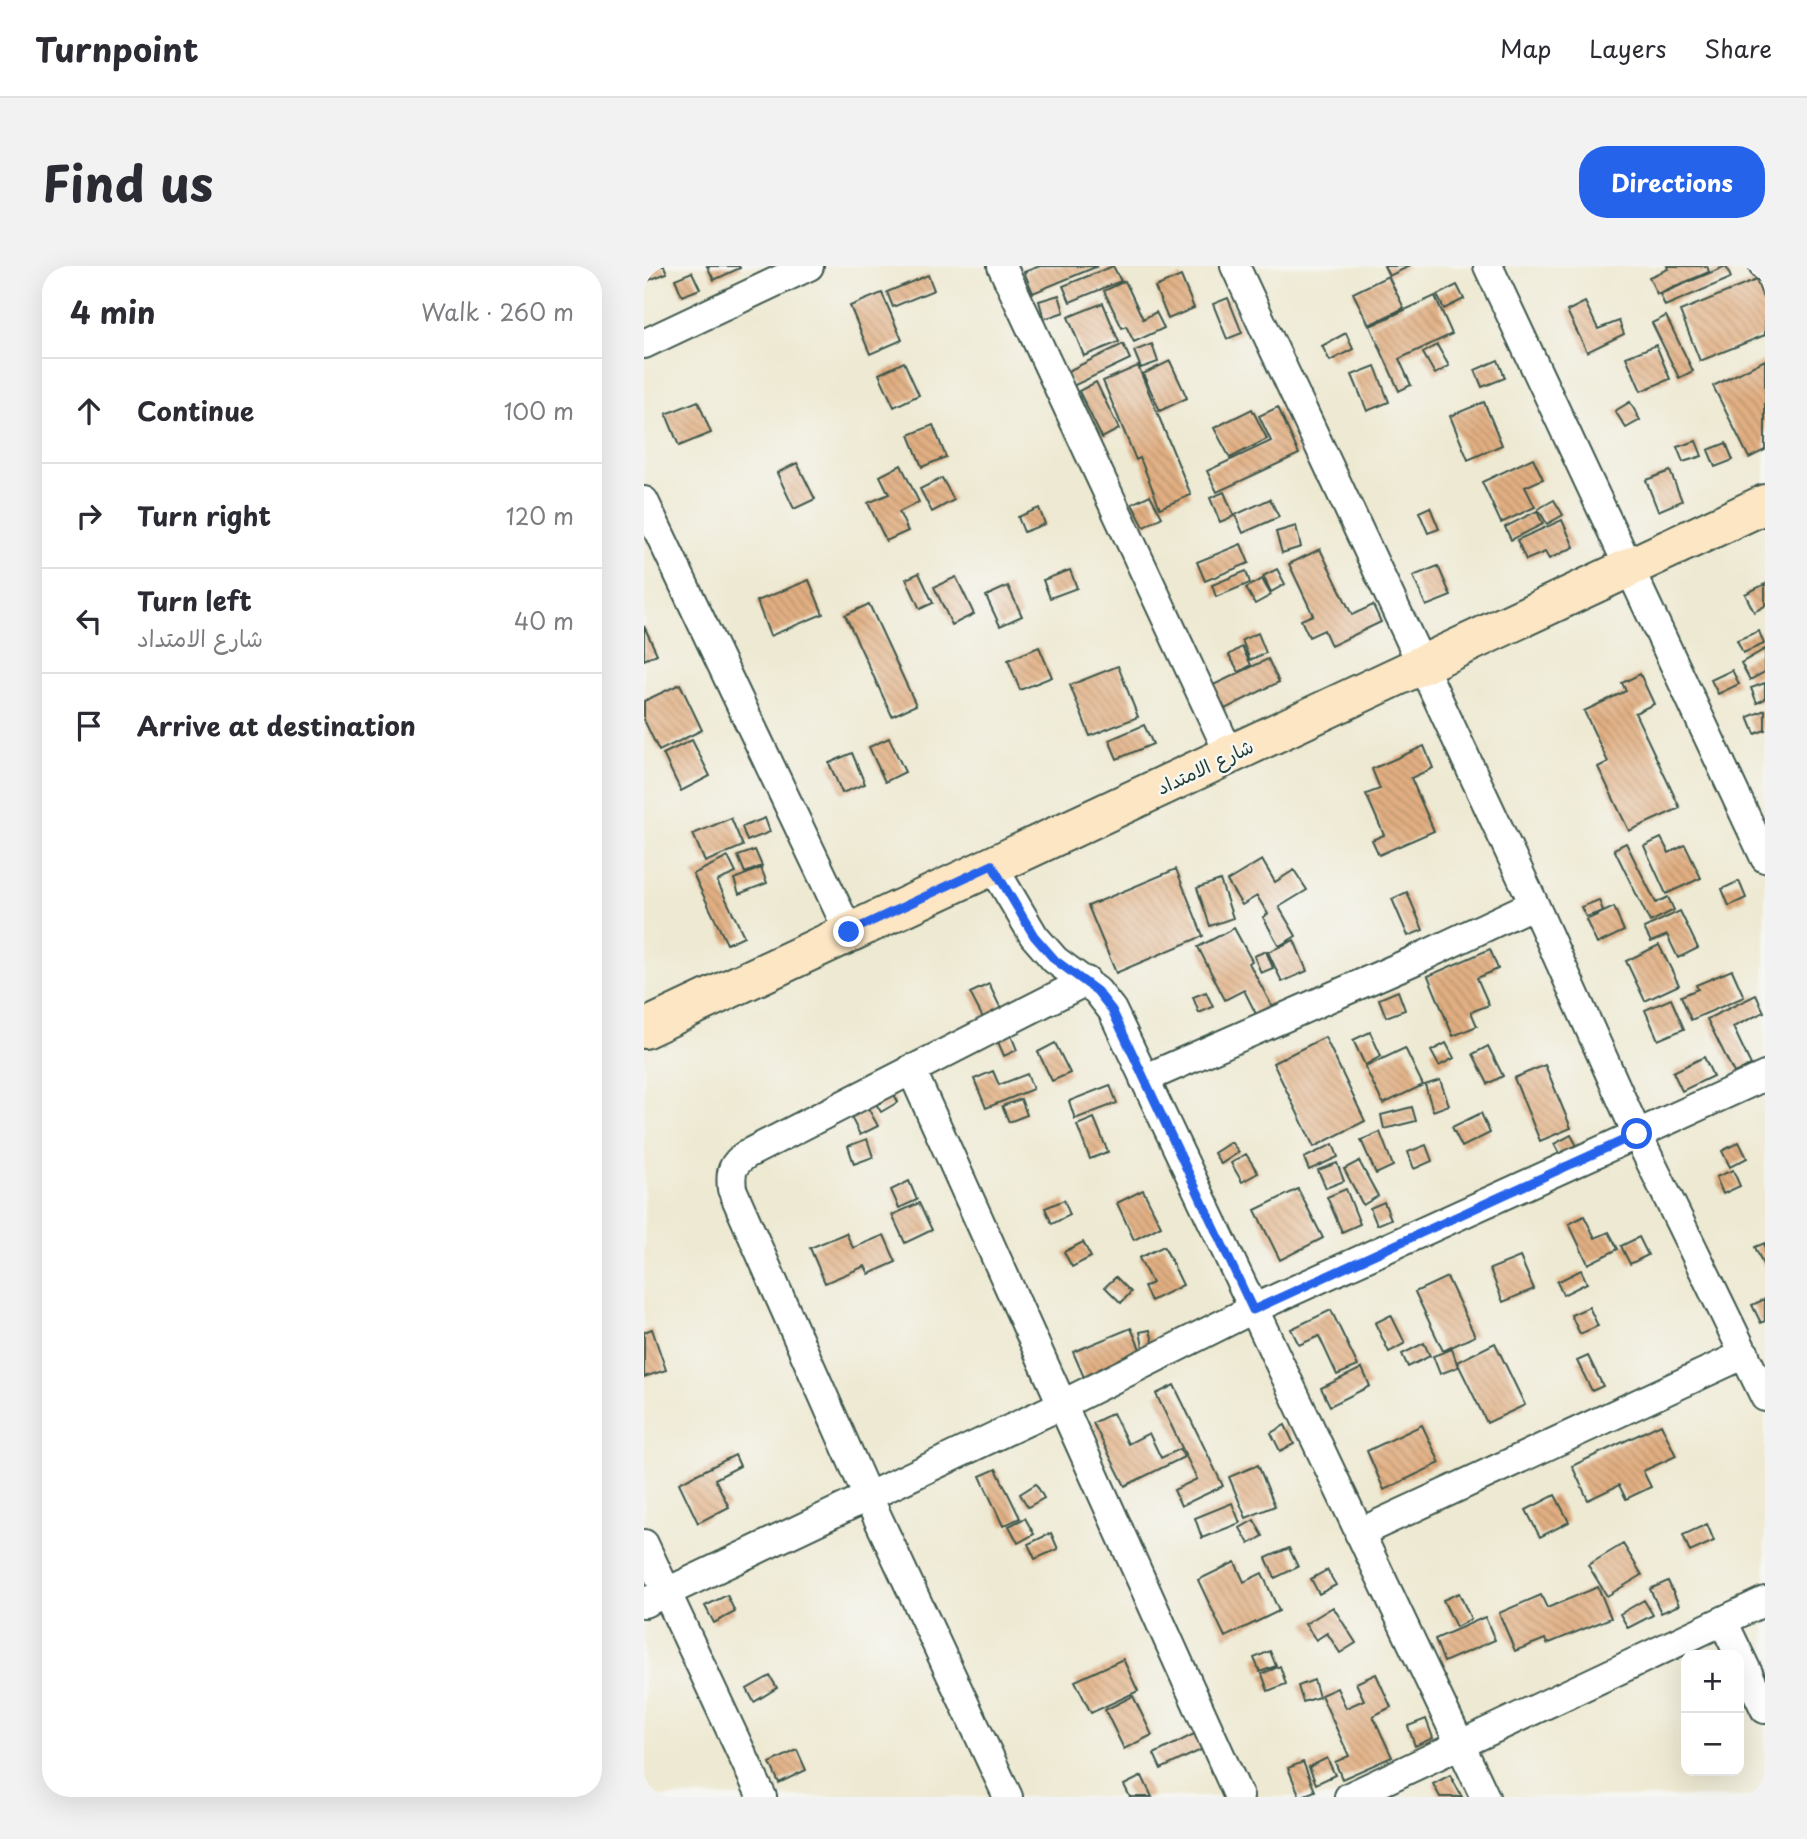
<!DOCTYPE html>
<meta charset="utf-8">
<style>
:root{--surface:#fff;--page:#f2f2f3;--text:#2b2b33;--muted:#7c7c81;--line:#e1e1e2;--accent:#2563eb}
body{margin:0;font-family:"Playpen Sans","Playpen Sans Arabic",sans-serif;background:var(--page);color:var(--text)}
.controls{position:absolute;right:21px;bottom:21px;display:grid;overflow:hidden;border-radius:14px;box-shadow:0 7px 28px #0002}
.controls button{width:63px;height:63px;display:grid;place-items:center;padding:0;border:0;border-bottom:2px solid var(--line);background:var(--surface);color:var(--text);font:35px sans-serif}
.stop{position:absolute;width:21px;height:21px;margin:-16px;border:5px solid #2563eb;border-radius:50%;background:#fff}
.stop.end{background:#2563eb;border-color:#fff;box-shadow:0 2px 7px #0008}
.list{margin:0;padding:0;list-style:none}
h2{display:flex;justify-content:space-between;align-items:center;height:91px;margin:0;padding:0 28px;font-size:30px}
h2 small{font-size:23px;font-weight:400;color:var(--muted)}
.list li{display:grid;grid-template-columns:46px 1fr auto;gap:21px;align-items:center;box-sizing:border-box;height:105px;padding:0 28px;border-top:2px solid var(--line)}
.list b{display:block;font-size:26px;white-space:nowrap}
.list p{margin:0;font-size:23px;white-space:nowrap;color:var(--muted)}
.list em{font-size:23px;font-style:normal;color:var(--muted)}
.icon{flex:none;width:38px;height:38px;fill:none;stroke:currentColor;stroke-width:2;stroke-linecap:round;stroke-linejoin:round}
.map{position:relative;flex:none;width:1121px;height:1531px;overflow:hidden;border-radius:28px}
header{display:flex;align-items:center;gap:42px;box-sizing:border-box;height:98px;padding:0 35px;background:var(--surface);border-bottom:2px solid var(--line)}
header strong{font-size:33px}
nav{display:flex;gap:38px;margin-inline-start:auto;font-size:24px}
.intro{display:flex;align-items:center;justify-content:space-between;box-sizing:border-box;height:168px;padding:0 42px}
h1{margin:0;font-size:49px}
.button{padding:18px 32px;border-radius:28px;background:var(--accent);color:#fff;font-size:24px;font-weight:700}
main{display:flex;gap:42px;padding:0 42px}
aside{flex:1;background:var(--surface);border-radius:28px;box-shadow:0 7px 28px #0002}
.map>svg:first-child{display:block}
.building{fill:url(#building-back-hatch)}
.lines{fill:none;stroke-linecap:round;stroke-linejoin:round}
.street-casing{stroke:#3e574c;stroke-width:32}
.secondary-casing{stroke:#3e574c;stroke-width:42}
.street{stroke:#fff;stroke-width:28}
.secondary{stroke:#fce6c4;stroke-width:38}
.route{stroke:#2563eb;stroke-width:9}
.labels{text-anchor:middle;stroke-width:5;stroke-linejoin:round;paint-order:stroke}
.street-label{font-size:19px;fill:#1f3d34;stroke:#f6f6f2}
</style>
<header>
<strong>Turnpoint</strong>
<nav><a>Map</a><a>Layers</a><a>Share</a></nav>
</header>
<div class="intro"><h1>Find us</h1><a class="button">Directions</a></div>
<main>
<aside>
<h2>4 min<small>Walk · 260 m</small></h2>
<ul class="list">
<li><svg class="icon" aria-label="ahead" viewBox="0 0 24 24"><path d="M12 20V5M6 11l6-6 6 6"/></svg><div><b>Continue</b></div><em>100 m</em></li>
<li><svg class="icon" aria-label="right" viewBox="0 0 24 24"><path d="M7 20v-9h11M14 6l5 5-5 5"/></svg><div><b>Turn right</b></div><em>120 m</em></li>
<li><svg class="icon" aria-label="left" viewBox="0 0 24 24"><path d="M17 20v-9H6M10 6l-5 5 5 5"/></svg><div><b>Turn left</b><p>شارع الامتداد</p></div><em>40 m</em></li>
<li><svg class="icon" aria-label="arrive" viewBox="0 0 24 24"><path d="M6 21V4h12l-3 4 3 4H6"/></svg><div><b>Arrive at destination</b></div></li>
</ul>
</aside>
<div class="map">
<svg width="1121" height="1531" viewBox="0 0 1121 1531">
<defs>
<pattern id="building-back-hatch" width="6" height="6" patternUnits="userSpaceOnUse" patternTransform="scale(1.75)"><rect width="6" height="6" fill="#e2af82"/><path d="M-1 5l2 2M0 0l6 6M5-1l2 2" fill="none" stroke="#b7906b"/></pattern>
</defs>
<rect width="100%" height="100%" fill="#f6f6f2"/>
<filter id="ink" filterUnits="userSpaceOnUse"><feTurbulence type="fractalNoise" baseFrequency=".0143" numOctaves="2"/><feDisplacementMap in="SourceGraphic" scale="14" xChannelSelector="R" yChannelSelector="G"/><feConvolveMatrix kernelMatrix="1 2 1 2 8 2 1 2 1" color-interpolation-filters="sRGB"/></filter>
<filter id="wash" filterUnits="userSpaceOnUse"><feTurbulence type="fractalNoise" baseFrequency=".00686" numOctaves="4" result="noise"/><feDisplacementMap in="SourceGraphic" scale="28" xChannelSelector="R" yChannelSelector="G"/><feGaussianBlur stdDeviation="1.57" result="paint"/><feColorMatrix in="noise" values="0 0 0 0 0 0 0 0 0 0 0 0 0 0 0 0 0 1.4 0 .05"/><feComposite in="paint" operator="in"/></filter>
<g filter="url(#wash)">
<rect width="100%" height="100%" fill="#eee9d2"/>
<g id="blocks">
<!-- building -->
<path class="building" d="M0 0H20L23 7 0 16Z
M63 0H95L96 2 70 14Z
M396 0H454L389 27 380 6Z
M469 0 477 15 426 36 419 20Z
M740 0H766L745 10Z
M1023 0H1063L1065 6 1013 28 1005 11 1024 3Z
M1082 0 1087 12 1021 40 1016 28Z
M48 6 56 23 38 30 31 13Z
M284 9 290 24 249 41 243 26Z
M537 10 550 42 524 53 511 21Z
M744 10 760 42 725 59 709 27Z
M1112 14 1121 37V69L1056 95 1036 45Z
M481 15 499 53 512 46 520 62 490 76 482 60 478 62 460 25Z
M813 19 820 33 800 43 793 29Z
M238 27 258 74 226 88 206 40Z
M415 29 420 46 400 53 395 35Z
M791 30 808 68 755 93 767 119 755 125 726 60Z
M584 32 598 67 583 73 569 38Z
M941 36 954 63 975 55 980 68 943 86 923 45Z
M459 37 475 76 440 90 424 51Z
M1022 50 1049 105 1035 112 1008 57Z
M702 67 709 83 686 95 678 80Z
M479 78 486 93 429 120 422 106Z
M508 78 514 96 497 102 490 85Z
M793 79 805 100 791 108 779 87Z
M1012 79 1026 113 997 125 982 91Z
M854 94 861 112 838 121 831 104Z
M1121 94V184L1105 192 1069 120Z
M526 95 543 132 516 145 499 108Z
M260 96 275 129 250 141 235 108Z
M494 100 547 229 516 242 496 192 492 194 459 115Z
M731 100 745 136 723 145 708 109Z
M452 116 475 163 458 172 435 125Z
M54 135 67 167 35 180 22 148Z
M840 136 858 179 824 194 806 150Z
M986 136 996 154 982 162 971 145Z
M634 141 655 188 573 226 563 205 627 175 615 150Z
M608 143 623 173 586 192 570 162Z
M289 159 302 191 278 201 265 169Z
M1052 175 1058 190 1039 196 1033 181Z
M1082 177 1089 194 1071 201 1064 184Z
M889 192 899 213 881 221 891 241 857 257 838 216Z
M153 197 171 233 150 243 133 207Z
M257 199 275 236 255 246 264 265 242 275 224 237 245 228 236 210Z
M1026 205 1038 235 1014 245 1002 214Z
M298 212 310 234 288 246 276 223Z
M580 226 590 250 576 256 566 232Z
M506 229 518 251 500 261 488 238Z
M626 233 635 251 599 267 591 249Z
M910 234 919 249 903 258 894 243Z
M786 241 795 263 784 267 775 246Z
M395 242 401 258 380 266 374 251Z
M893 245 899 258 867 274 861 261Z
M918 254 930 281 905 293 901 286 882 294 873 274Z
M652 260 657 281 638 287 632 266Z
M597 278 605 297 561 315 553 296Z
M676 283 708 349 729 339 737 356 687 380 680 364 665 371 657 354 669 349 645 298Z
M794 300 807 330 782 340 769 310Z
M633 303 641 318 627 326 619 310Z
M426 304 433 322 406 332 399 314Z
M602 305 606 317 572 331 568 319Z
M275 307 289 337 276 343 262 313Z
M312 311 330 348 308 359 290 321Z
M618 313 627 329 611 338 602 322Z
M165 314 179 348 126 370 113 335Z
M1121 318V340L1110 346 1101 328Z
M364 320 378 350 356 360 342 330Z
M225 338 272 439 248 450 201 349Z
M0 360 13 388 0 394Z
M1115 365 1120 378 1099 387 1093 374Z
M614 367 622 387 606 394 598 374Z
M395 381 408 411 376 424 364 394Z
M598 381 607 399 595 406 585 389Z
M1121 383V406L1106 414 1097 397Z
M624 393 635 416 575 446 563 422Z
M474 400 494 451 446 470 426 419Z
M1088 404 1095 418 1074 428 1067 414Z
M996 408 1010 438 991 447 1036 542 985 565 954 501 964 496 940 445 982 425 978 417Z
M1121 417V433L1113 437 1107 422Z
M36 418 58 464 15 485 0 454V435Z
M1121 444V464L1111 468 1104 451Z
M500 459 509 478 473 493 465 474Z
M245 472 261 506 241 516 225 481Z
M48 474 66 510 37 525 19 488Z
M780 480 789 502 767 512 790 565 735 589 728 574 740 569 722 528 736 523 728 503Z
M208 487 221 518 198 527 185 497Z
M87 552 99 580 61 596 49 568Z
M121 552 126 566 103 575 98 561Z
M1017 572 1025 587 1041 579 1057 612 1022 628 1000 580Z
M982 577 1012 637 1024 631 1030 644 1006 656 970 583Z
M111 584 118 600 101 607 94 590Z
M84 591 92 607 73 615 100 670 83 678 49 608Z
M618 594 631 616 650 604 663 624 635 641 652 670 635 680 619 651 624 648 613 630 598 639 583 615Z
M117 602 123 617 95 628 90 613Z
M532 603 559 670 472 707 444 640Z
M576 614 589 652 566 660 553 622Z
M1095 615 1102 632 1085 640 1078 623Z
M763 626 779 664 764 670 748 633Z
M955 634 959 645 942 651 937 641Z
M970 641 980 665 953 678 942 654Z
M1036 645 1054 682 1034 692 1023 669 1007 676 1000 662Z
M590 662 608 695 605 697 628 740 612 748 600 724 581 734 554 681Z
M650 674 663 705 638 716 624 686Z
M1015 679 1035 719 1001 735 982 695Z
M846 683 854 703 833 712 845 739 827 746 833 760 809 770 784 710Z
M622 685 629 702 617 707 610 690Z
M1088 704 1100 731 1047 754 1037 730 1054 723 1052 719Z
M345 718 357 743 339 752 326 727Z
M754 725 761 744 742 751 735 733Z
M562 726 569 741 555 747 549 731Z
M1112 729 1120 746 1089 761 1107 799 1090 807 1063 753Z
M1027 733 1040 763 1014 774 1001 744Z
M362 757 373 784 360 790 348 762Z
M726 766 737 790 721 799 709 774Z
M681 771 721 855 670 881 629 797Z
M411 777 426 807 408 815 394 786Z
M802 777 810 792 795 800 787 785Z
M844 780 859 810 844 818 829 788Z
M761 782 779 819 739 838 721 801Z
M1060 791 1069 810 1038 825 1029 806Z
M901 799 927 862 896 875 870 812Z
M349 805 355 819 383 808 389 823 342 842 330 813Z
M796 814 805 839 789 845 781 819Z
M466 819 473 837 431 853 425 835Z
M247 823 254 836 237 846 229 833Z
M377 833 383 849 365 856 358 840Z
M768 841 772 855 740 863 737 849Z
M224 842 234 860 216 869 207 851Z
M837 847 846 867 818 881 808 861Z
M450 852 464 886 446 893 433 859Z
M736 866 749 900 732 908 717 874Z
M927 869 933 880 916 889 910 878Z
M223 873 229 891 210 898 204 880Z
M587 876 595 886 577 898 570 887Z
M1095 876 1103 892 1086 901 1078 885Z
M689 878 694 891 665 904 660 892Z
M782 879 788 895 770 903 764 886Z
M602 888 614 907 598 916 587 897Z
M715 895 734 930 719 939 700 903Z
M693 897 700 915 682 922 674 904Z
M1089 904 1096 920 1079 928 1072 911Z
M265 915 273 934 255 942 247 924Z
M654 923 679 972 636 994 611 944Z
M702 923 716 958 698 966 683 931Z
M499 924 517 960 490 974 473 937Z
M420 934 426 949 408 958 401 942Z
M740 936 747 953 733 959 726 942Z
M275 937 288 964 261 977 248 949Z
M940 950 951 972 965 966 974 983 944 998 925 958Z
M202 967 209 982 240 969 252 996 225 1008 221 1000 181 1017 166 982Z
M995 971 1004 989 986 998 977 980Z
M439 976 447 991 428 1001 420 986Z
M1121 977V1003L1111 981Z
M520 980 539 1019 507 1035 500 1021 508 1017 495 992Z
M876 991 890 1023 859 1036 846 1003Z
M937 1004 943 1017 919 1029 913 1016Z
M472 1011 487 1026 477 1037 461 1021Z
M803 1011 831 1070 799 1085 771 1026Z
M1121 1033V1055L1117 1057 1108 1039Z
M945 1041 954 1060 936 1068 927 1049Z
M687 1044 714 1100 693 1109 675 1070 655 1079 647 1063Z
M747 1049 761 1077 745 1086 731 1057Z
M487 1062 500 1092 442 1116 429 1086Z
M8 1063 22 1104 0 1111V1066Z
M506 1064 512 1088 501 1090 496 1066Z
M780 1077 786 1090 764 1101 758 1088Z
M851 1077 881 1139 843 1157 813 1096Z
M808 1083 814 1101 796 1108 789 1090Z
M944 1090 959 1120 948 1125 933 1095Z
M718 1102 726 1120 686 1140 677 1122Z
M530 1119 579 1220 537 1240 530 1224 553 1213 512 1128Z
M469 1147 484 1178 505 1167 517 1192 536 1183 540 1191 481 1220 449 1157Z
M1017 1158 1032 1190 999 1205 1007 1221 982 1233 975 1219 944 1234 928 1200Z
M641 1159 650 1178 636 1185 627 1167Z
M778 1159 796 1197 740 1224 723 1185Z
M91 1189 96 1200 71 1213 85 1241 54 1257 35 1217Z
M614 1199 631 1240 602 1252 585 1211Z
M352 1203 376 1252 359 1260 336 1210Z
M392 1218 400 1232 384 1241 376 1228Z
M911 1229 925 1256 896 1271 882 1244Z
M588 1237 596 1257 558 1272 551 1252Z
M381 1252 390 1268 374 1277 365 1260Z
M610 1254 619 1270 605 1278 596 1262Z
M1063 1258 1070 1275 1046 1286 1039 1269Z
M407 1267 414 1283 391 1293 384 1278Z
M979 1278 998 1309 963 1330 944 1299Z
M645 1282 654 1301 631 1312 622 1292Z
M591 1296 600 1316 618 1307 635 1345 581 1371 554 1314Z
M683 1304 692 1319 675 1328 667 1313Z
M1024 1315 1035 1339 1017 1347 1006 1323Z
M954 1321 967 1352 903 1378 901 1373 871 1385 855 1347 897 1329 903 1342Z
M815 1327 827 1353 812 1361 799 1334Z
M83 1329 91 1346 70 1357 61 1340Z
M1000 1334 1009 1349 984 1362 976 1348Z
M689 1341 712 1377 696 1387 683 1367 672 1374 661 1358Z
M841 1351 851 1374 800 1396 791 1373Z
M626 1385 632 1400 616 1406 610 1392Z
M479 1393 494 1425 447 1447 431 1415Z
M636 1400 642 1418 624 1425 618 1408Z
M732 1408 747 1441 729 1450 748 1491 698 1513 691 1496 705 1490 677 1429 693 1422 702 1442 720 1434 712 1417Z
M126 1410 133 1422 110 1436 103 1423Z
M670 1414 675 1431 659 1436 654 1420Z
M489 1430 508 1469 480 1483 461 1444Z
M782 1453 789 1472 771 1480 764 1460Z
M552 1467 559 1483 517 1503 510 1488Z
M153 1484 162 1504 135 1517 126 1497Z
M683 1492 691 1509 672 1518 665 1501Z
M659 1496 671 1525 656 1531 644 1502Z
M806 1509 818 1531H796L789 1518Z
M498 1510 508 1531H486L480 1519Z"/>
</g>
</g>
<g filter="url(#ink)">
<use href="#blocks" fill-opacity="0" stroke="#3e574c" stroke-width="2"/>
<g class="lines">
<!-- street casing -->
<g class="street-casing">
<path id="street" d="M358 0 586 489
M591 0 890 638 993 868 1121 1131
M844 0 1121 592
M1120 0 1121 1
M0 78 165 0
M0 235 205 666
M348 599 390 670 411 694 453 725 468 744 841 1531
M267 803 595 1531
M500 813 769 695 890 638
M715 1267 1101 1088
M0 1278 118 1531
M0 1337 417 1139 609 1043 1121 810
M1079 1355 1121 1443
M364 1531 224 1231 88 923C86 906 88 898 103 888L442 715
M705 1531 1121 1335"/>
</g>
<!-- secondary casing -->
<g class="secondary-casing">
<path id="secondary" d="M0 763 1121 238"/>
</g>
<!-- street -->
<use href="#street" class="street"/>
<!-- secondary -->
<use href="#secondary" class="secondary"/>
</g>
</g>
<g class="lines" filter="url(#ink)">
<!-- route -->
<path class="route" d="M205 666 348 599 390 670 411 694 453 725 468 744 609 1044 993 868"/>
</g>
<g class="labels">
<!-- street labels -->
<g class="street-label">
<text transform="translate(561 501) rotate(-25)" y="7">شارع الامتداد</text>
</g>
</g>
</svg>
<div class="controls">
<button>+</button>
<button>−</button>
</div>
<div class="stop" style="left:993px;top:868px"></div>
<div class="stop end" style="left:205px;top:666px"></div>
</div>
</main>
